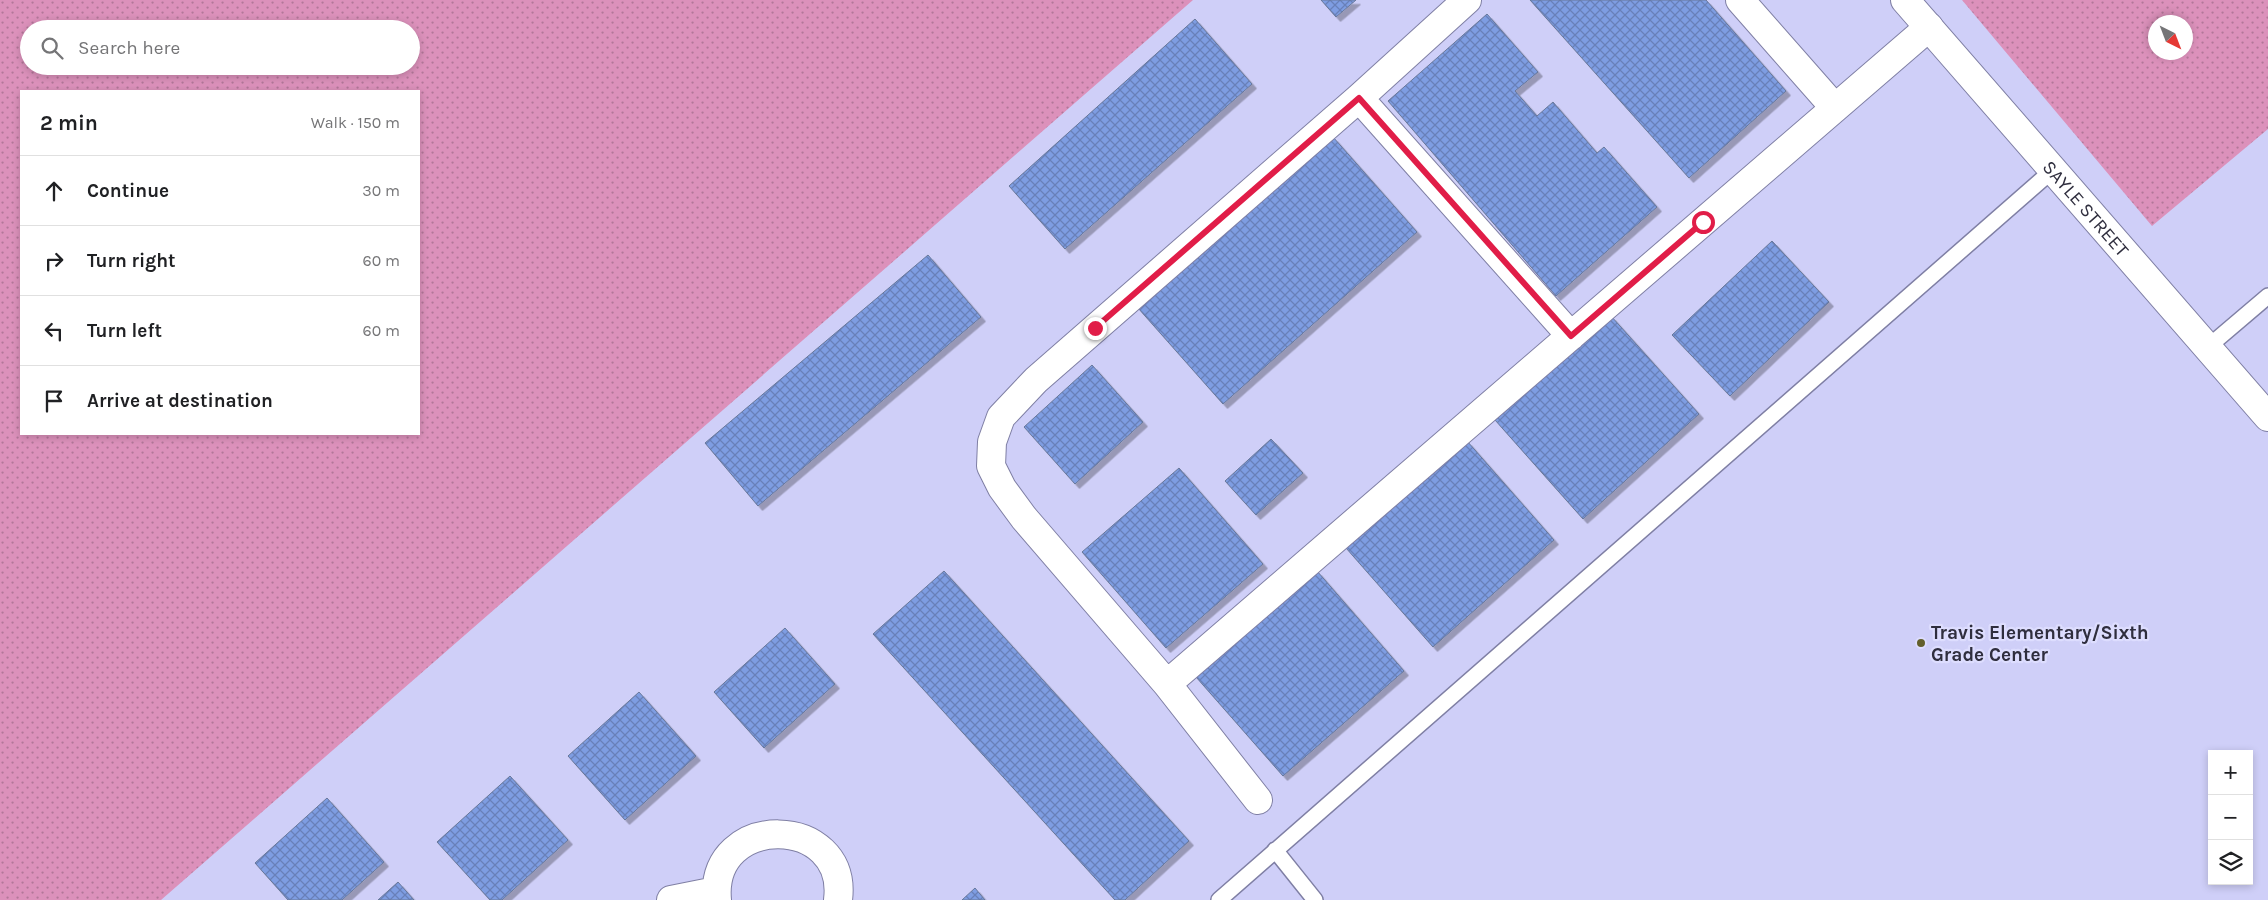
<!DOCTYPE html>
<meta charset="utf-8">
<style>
:root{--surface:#fff;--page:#f2f2f2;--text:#202124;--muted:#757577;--line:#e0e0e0}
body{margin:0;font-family:Karla,sans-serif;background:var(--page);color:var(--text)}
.controls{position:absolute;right:15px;bottom:15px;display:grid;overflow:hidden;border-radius:0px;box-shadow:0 2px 8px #0003}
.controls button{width:45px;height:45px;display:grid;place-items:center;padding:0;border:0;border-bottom:1px solid var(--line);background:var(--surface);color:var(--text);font:25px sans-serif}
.compass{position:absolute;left:2148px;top:15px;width:45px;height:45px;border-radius:50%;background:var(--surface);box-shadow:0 2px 8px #0003;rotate:138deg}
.stop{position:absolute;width:15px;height:15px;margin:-11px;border:4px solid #e11d48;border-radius:50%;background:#fff}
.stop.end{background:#e11d48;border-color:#fff;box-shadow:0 1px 5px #0008}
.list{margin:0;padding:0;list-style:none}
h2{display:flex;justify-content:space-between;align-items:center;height:65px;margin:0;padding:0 20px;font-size:21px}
h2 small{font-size:16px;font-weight:400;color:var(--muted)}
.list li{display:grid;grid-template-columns:32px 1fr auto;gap:15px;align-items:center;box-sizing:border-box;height:70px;padding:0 20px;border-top:1px solid var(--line)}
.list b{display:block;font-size:19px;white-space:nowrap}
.list em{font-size:16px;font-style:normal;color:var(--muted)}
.icon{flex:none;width:28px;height:28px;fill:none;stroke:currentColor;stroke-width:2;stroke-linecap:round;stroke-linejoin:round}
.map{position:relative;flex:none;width:2268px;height:900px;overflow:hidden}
.search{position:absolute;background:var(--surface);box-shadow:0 2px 8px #0003;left:20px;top:20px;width:400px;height:55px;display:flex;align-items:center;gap:12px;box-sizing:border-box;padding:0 18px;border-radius:28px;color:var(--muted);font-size:19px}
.panel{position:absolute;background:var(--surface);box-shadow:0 2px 8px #0003;left:20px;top:90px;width:400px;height:345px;border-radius:0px}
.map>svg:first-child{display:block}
.grass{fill:url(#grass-dots);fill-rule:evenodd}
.building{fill:url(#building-cross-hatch);stroke:#68789a;filter:url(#shadow)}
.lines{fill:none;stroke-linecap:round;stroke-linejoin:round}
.service-casing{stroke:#7f7fa4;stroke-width:18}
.minor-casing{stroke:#7f7fa4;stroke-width:30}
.tertiary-casing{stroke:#7f7fa4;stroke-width:30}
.service{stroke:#fff;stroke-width:15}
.minor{stroke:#fff;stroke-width:28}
.tertiary{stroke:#fff;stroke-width:28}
.route{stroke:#e11d48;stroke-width:6}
.poi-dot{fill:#625f2b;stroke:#ddddfe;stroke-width:2}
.labels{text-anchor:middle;stroke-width:4.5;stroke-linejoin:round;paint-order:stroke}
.street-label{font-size:19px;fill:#2f2e3e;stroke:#ddddfe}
.poi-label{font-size:19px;font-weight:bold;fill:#2f2e3e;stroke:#ddddfe;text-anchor:start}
</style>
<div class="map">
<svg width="2268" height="900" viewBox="0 0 2268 900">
<defs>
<pattern id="grass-dots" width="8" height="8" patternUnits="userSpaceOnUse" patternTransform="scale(1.25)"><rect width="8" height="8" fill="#dc91bb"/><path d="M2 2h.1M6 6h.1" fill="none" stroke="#b37799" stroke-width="1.8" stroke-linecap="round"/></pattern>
<pattern id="building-cross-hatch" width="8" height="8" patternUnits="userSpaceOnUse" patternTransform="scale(1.25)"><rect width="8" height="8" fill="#7e9de2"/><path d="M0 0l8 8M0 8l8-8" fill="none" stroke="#6880b9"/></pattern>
<filter id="shadow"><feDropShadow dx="4.5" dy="4.5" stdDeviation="0" flood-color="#0004"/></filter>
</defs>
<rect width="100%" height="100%" fill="#cfcff8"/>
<!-- grass -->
<path class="grass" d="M0 0H1193L161 900H0ZM29 29H411V66H29ZM21 91H419V434H21Z
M1962 0H2268V129L2152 226ZM2156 22H2186V52H2156Z"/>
<!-- building -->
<path class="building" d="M1321 0H1356L1336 17Z
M1530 0H1706L1786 91 1689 178Z
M1487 14 1538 72 1515 91 1537 116 1553 102 1597 153 1604 147 1657 207 1556 296 1388 101Z
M1195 19 1252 84 1065 249 1009 186Z
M1333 137 1417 232 1223 404 1138 308Z
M1772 241 1829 302 1730 396 1672 335Z
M928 255 981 317 758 506 705 443Z
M1611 316 1699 414 1583 519 1495 420Z
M1092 365 1143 422 1075 484 1024 427Z
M1271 439 1303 473 1256 515 1225 481Z
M1467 441 1554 540 1433 647 1346 548Z
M1179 468 1263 564 1166 648 1082 552Z
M944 571 1189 841 1125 900H1115L873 634Z
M1317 571 1404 671 1283 776 1196 677Z
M785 628 835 684 764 748 714 692Z
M639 692 696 756 625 820 568 756Z
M510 776 568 840 502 900H490L437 842Z
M327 798 384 862 342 900H288L255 863Z
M398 882 414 900H378Z
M975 888 985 900H962Z"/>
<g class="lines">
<!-- service casing -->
<g class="service-casing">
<path id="service" d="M2208 347 2268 296
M1275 850 1315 900
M1219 900 2054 169"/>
</g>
<!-- minor casing -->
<g class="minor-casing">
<path id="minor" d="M1740 0 1835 108
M1359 98 1571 336
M1167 684 1929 27
M1258 800 1167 684 1024 518 1002 488 991 466 992 442 1001 417 1036 380 1359 98 1467 0
M671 900 716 891
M717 900C709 811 849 814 838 900"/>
</g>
<!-- tertiary casing -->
<g class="tertiary-casing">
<g id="tertiary">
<path id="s1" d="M1905 0 2268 417"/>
</g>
</g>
<!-- service -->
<use href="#service" class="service"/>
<!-- minor -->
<use href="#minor" class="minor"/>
<!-- tertiary -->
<use href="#tertiary" class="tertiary"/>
</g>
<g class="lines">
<!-- route -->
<path class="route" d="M1095 328 1359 98 1571 336 1703 222"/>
</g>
<!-- markers -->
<circle class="poi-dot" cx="1921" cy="643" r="5"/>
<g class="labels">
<!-- street labels -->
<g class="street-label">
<text dy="7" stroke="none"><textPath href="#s1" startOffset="276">SAYLE STREET</textPath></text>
</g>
<!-- poi labels -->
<g class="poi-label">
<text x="1931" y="639">Travis Elementary/Sixth<tspan x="1931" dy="22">Grade Center</tspan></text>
</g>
</g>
</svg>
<div class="controls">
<button>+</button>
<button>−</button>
<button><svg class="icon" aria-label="layers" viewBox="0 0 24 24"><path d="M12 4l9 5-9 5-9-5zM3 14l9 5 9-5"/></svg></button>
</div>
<svg class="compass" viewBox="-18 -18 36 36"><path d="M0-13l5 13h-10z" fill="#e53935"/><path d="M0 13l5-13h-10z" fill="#757577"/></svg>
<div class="stop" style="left:1703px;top:222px"></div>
<div class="stop end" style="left:1095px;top:328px"></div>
<div class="search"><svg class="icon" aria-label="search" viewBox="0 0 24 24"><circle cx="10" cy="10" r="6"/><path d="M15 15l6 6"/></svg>Search here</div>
<section class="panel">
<h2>2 min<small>Walk · 150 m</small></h2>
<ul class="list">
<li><svg class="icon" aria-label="ahead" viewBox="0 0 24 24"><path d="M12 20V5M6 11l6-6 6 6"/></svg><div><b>Continue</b></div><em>30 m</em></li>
<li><svg class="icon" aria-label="right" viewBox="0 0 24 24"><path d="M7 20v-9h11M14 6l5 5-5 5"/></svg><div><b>Turn right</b></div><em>60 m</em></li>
<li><svg class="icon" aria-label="left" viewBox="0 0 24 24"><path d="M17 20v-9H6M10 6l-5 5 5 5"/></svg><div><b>Turn left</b></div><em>60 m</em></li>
<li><svg class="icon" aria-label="arrive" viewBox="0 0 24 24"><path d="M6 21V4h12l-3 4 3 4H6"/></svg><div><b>Arrive at destination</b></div></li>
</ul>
</section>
</div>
